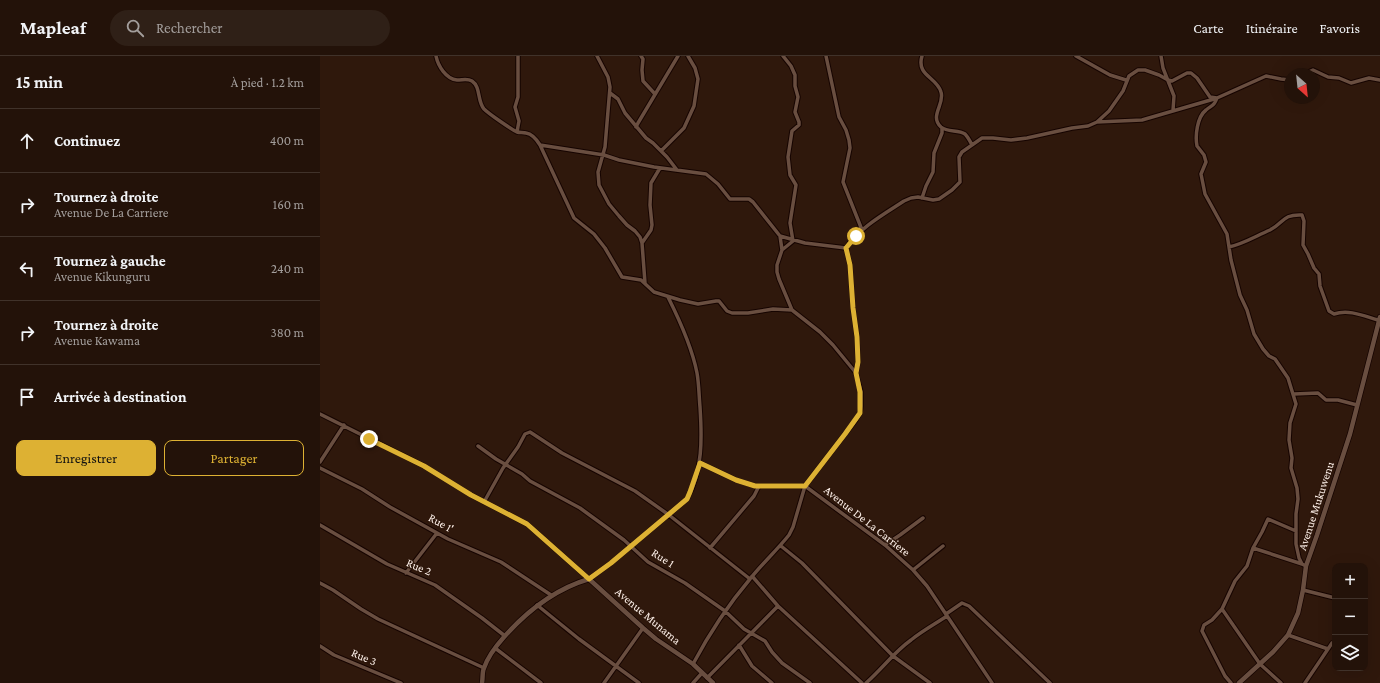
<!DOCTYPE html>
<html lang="fr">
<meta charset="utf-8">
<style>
:root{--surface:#231209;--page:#2f2017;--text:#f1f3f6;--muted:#a39e9c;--line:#40322a;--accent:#ddb133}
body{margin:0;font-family:"Crimson Pro",serif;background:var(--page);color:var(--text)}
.controls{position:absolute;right:12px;bottom:12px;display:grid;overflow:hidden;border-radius:8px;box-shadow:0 4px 16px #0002}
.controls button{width:36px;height:36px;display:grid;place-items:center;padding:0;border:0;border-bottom:1px solid var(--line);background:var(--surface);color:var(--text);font:20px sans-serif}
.compass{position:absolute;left:964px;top:12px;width:36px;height:36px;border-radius:50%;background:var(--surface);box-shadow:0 4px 16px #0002;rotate:153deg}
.stop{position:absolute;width:12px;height:12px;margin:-9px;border:3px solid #ddb133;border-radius:50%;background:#fff}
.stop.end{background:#ddb133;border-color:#fff;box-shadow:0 1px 4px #0008}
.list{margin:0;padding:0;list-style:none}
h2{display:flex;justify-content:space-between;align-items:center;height:52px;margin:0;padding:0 16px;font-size:17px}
h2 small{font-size:13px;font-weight:400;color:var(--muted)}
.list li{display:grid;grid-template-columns:26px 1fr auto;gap:12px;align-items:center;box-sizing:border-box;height:64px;padding:0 16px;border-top:1px solid var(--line)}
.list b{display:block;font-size:15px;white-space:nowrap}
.list p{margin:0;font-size:13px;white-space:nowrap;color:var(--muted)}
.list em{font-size:13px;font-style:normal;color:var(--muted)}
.actions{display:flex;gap:8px;padding:12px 16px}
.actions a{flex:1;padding:9px 0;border:1px solid var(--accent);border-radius:8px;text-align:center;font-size:14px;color:var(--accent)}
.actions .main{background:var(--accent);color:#111}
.icon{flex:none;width:22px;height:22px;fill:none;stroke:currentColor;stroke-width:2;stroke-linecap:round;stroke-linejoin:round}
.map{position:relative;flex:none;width:1060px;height:627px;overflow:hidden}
header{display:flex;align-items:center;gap:24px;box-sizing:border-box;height:56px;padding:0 20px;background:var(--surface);border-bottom:1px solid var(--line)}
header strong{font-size:19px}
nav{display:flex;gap:22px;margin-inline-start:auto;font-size:14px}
.search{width:280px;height:36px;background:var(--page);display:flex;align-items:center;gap:10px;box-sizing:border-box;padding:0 14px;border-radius:22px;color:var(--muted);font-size:15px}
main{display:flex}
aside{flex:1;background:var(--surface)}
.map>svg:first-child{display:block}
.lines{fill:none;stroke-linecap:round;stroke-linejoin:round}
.minor-casing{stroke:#160400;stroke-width:5.5}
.tertiary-casing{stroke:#160400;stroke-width:6}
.minor{stroke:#694e40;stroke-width:3.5}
.tertiary{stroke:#694e40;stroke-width:4.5}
.route{stroke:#ddb133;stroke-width:5}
.labels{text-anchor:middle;stroke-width:3;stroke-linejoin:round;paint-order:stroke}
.street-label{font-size:12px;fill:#fef1ea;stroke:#2f180c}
</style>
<header>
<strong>Mapleaf</strong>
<div class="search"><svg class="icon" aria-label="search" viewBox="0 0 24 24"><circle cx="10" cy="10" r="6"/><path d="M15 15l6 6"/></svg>Rechercher</div>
<nav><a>Carte</a><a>Itinéraire</a><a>Favoris</a></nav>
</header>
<main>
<aside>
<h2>15 min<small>À pied · 1.2 km</small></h2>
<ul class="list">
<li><svg class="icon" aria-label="ahead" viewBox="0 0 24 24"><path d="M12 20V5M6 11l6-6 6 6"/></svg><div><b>Continuez</b></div><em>400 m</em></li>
<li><svg class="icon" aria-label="right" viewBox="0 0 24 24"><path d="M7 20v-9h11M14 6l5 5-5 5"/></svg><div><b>Tournez à droite</b><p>Avenue De La Carriere</p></div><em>160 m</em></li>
<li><svg class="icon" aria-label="left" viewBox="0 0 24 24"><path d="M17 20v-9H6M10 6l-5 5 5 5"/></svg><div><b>Tournez à gauche</b><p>Avenue Kikunguru</p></div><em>240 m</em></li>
<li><svg class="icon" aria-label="right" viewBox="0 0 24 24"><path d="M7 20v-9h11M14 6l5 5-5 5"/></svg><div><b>Tournez à droite</b><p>Avenue Kawama</p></div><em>380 m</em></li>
<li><svg class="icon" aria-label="arrive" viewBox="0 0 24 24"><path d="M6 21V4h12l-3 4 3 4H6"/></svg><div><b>Arrivée à destination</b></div></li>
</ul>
<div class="actions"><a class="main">Enregistrer</a><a>Partager</a></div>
</aside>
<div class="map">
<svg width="1060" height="627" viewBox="0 0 1060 627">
<rect width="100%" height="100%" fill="#2f180c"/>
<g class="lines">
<!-- minor casing -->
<g class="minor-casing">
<path id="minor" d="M116 0C118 10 126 23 137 24 143 24 147 22 152 25 161 31 157 45 164 53 169 58 191 73 197 76 200 77 203 76 206 77 212 78 217 84 220 89L254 162 274 178 285 192 302 221 321 224 334 236 360 244 378 248 396 245H399L407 255 412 257H428L453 253 472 254 500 276 513 289 536 317 541 336V350L540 357 535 365 485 430 473 471 469 479C457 494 442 508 430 523 408 549 389 578 373 608
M277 0 288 21 290 31 285 91 278 116 279 129 289 148 299 160 307 169 315 175 320 181 322 187 325 227
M321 0 323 3 322 14 323 25 335 38
M506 0 519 61 526 74 529 84 530 92 523 126 542 174
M602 0C596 20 617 21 621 36 625 48 609 60 621 71 628 77 638 73 645 78 648 81 650 85 652 89
M756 0 790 19 806 24
M841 0 843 12 854 40 853 54
M984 18 993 14 1008 21 1019 22 1031 27 1049 22 1060 24
M290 37 298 43 305 57 326 82 333 87 347 101 357 114
M897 42C894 50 892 49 886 54 877 61 875 80 877 90L884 99 886 106 881 118 885 138 907 178 911 204 920 239 927 254 934 278 943 293 949 300 955 303 968 322 976 348 970 367 969 384 972 402 971 412 977 432 978 443 976 458V488L979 502 982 508 986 510
M777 66 822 64 894 43
M316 71 318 67 358 0
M197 76 199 65 195 51 198 41V0
M220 89 284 99 299 104 334 111 386 118 398 128 410 143H429L433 146 460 180 462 194 457 209V216L459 223 472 254
M341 95 364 72 374 50 378 23 375 12 368 0
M602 142 606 130 613 116 614 97 622 77V72
M460 180 485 187 526 192
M322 187 331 174 332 169 330 149 331 127 340 112
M909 191C923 188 936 180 950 174 964 167 962 158 982 159L984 165 983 189 988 198 994 212 999 218 1000 230 1009 255 1014 258C1029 253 1044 260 1058 264
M462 194 473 185 470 167 476 129 470 119 468 101 472 75 479 69V66L475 56 478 41 475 30V19L471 10 463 0
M536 317 538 306 537 281 533 252 530 209 526 192C539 172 564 158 584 145L591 142 598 141 613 144 619 143 632 134 640 126 639 101 642 96 662 82H673L691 84 707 82 752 72 768 70 777 66 789 55 803 35 809 20 818 14H825L839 19 848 24 852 25 867 17H871L877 22 890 41 897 42 946 20 961 23 970 24
M974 338 998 337 1006 344H1018L1037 349
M0 358 104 410 151 439 207 468 269 523 291 507 367 443C383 415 382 381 380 351 379 340 379 328 377 317 372 291 360 265 348 241
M158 390 176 403 202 418 210 425 260 452 304 484 328 506 365 527 405 555 424 573 445 585 452 596 462 607 490 627
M0 406 24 369
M380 407 416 424 435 430H485L565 489 593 514 607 530 672 627
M0 412 42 433 70 451 128 483 181 506 231 539
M164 446 183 412 198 391 205 378 210 376 242 397 315 435 349 459 430 523
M0 469 67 508 115 529 162 562 185 580
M565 489 580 479 603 462
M461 490 482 507 573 600 610 627
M390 492 434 440 439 430
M933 492 982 508
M593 514 623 490
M86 517 117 477
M432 520 458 550 542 627
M0 527 13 534 41 553 58 563 164 612
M983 534 1015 542
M217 549 259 583 319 627
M902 553 892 564 884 569 882 575 905 620 911 627
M626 558 642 547 649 550 730 627
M968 579 1008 593 1012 587 1015 586
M419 589 432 610 452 627
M0 590 14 599 81 627
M175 592 221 627
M387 622 458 550
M284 627 323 572
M373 627 382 617
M546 627C562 613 574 596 591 584 602 575 615 568 627 560
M961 627 940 608 902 553 915 525 927 510 933 492 942 476 948 463 976 475
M985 627 1008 593"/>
</g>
<!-- tertiary casing -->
<g class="tertiary-casing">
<path id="tertiary" d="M162 627C163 622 162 616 164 612 168 600 176 590 184 581 208 554 235 533 269 523L323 572 336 583 373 608 393 627
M919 627 953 596 968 579 978 557 983 534 986 510 997 479 1030 378 1060 261"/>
</g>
<!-- minor -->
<use href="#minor" class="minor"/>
<!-- tertiary -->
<use href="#tertiary" class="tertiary"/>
</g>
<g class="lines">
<!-- route -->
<path class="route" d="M49 383 104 410 151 439 207 468 269 523 291 507 367 443 370 436 380 407 416 424 435 430H485L525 378 540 357V336L536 317 538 306 537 281 533 252 530 209 526 192 536 180"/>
</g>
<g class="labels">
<!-- street labels -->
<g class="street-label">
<text transform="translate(996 450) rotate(-72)" y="4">Avenue Mukuwenu</text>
<text transform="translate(547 465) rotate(38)" y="4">Avenue De La Carriere</text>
<text transform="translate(121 467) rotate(29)" y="4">Rue 1'</text>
<text transform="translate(343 502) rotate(33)" y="4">Rue 1</text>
<text transform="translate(99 511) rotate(23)" y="4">Rue 2</text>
<text transform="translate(328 560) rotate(40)" y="4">Avenue Munama</text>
<text transform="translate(44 601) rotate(23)" y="4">Rue 3</text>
</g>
</g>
</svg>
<div class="controls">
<button>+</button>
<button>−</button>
<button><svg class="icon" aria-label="layers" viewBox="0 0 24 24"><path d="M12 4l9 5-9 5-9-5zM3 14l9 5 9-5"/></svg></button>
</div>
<svg class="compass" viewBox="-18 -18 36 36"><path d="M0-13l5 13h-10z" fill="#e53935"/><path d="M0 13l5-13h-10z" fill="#a39e9c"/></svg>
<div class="stop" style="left:536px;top:180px"></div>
<div class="stop end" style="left:49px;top:383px"></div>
</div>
</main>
